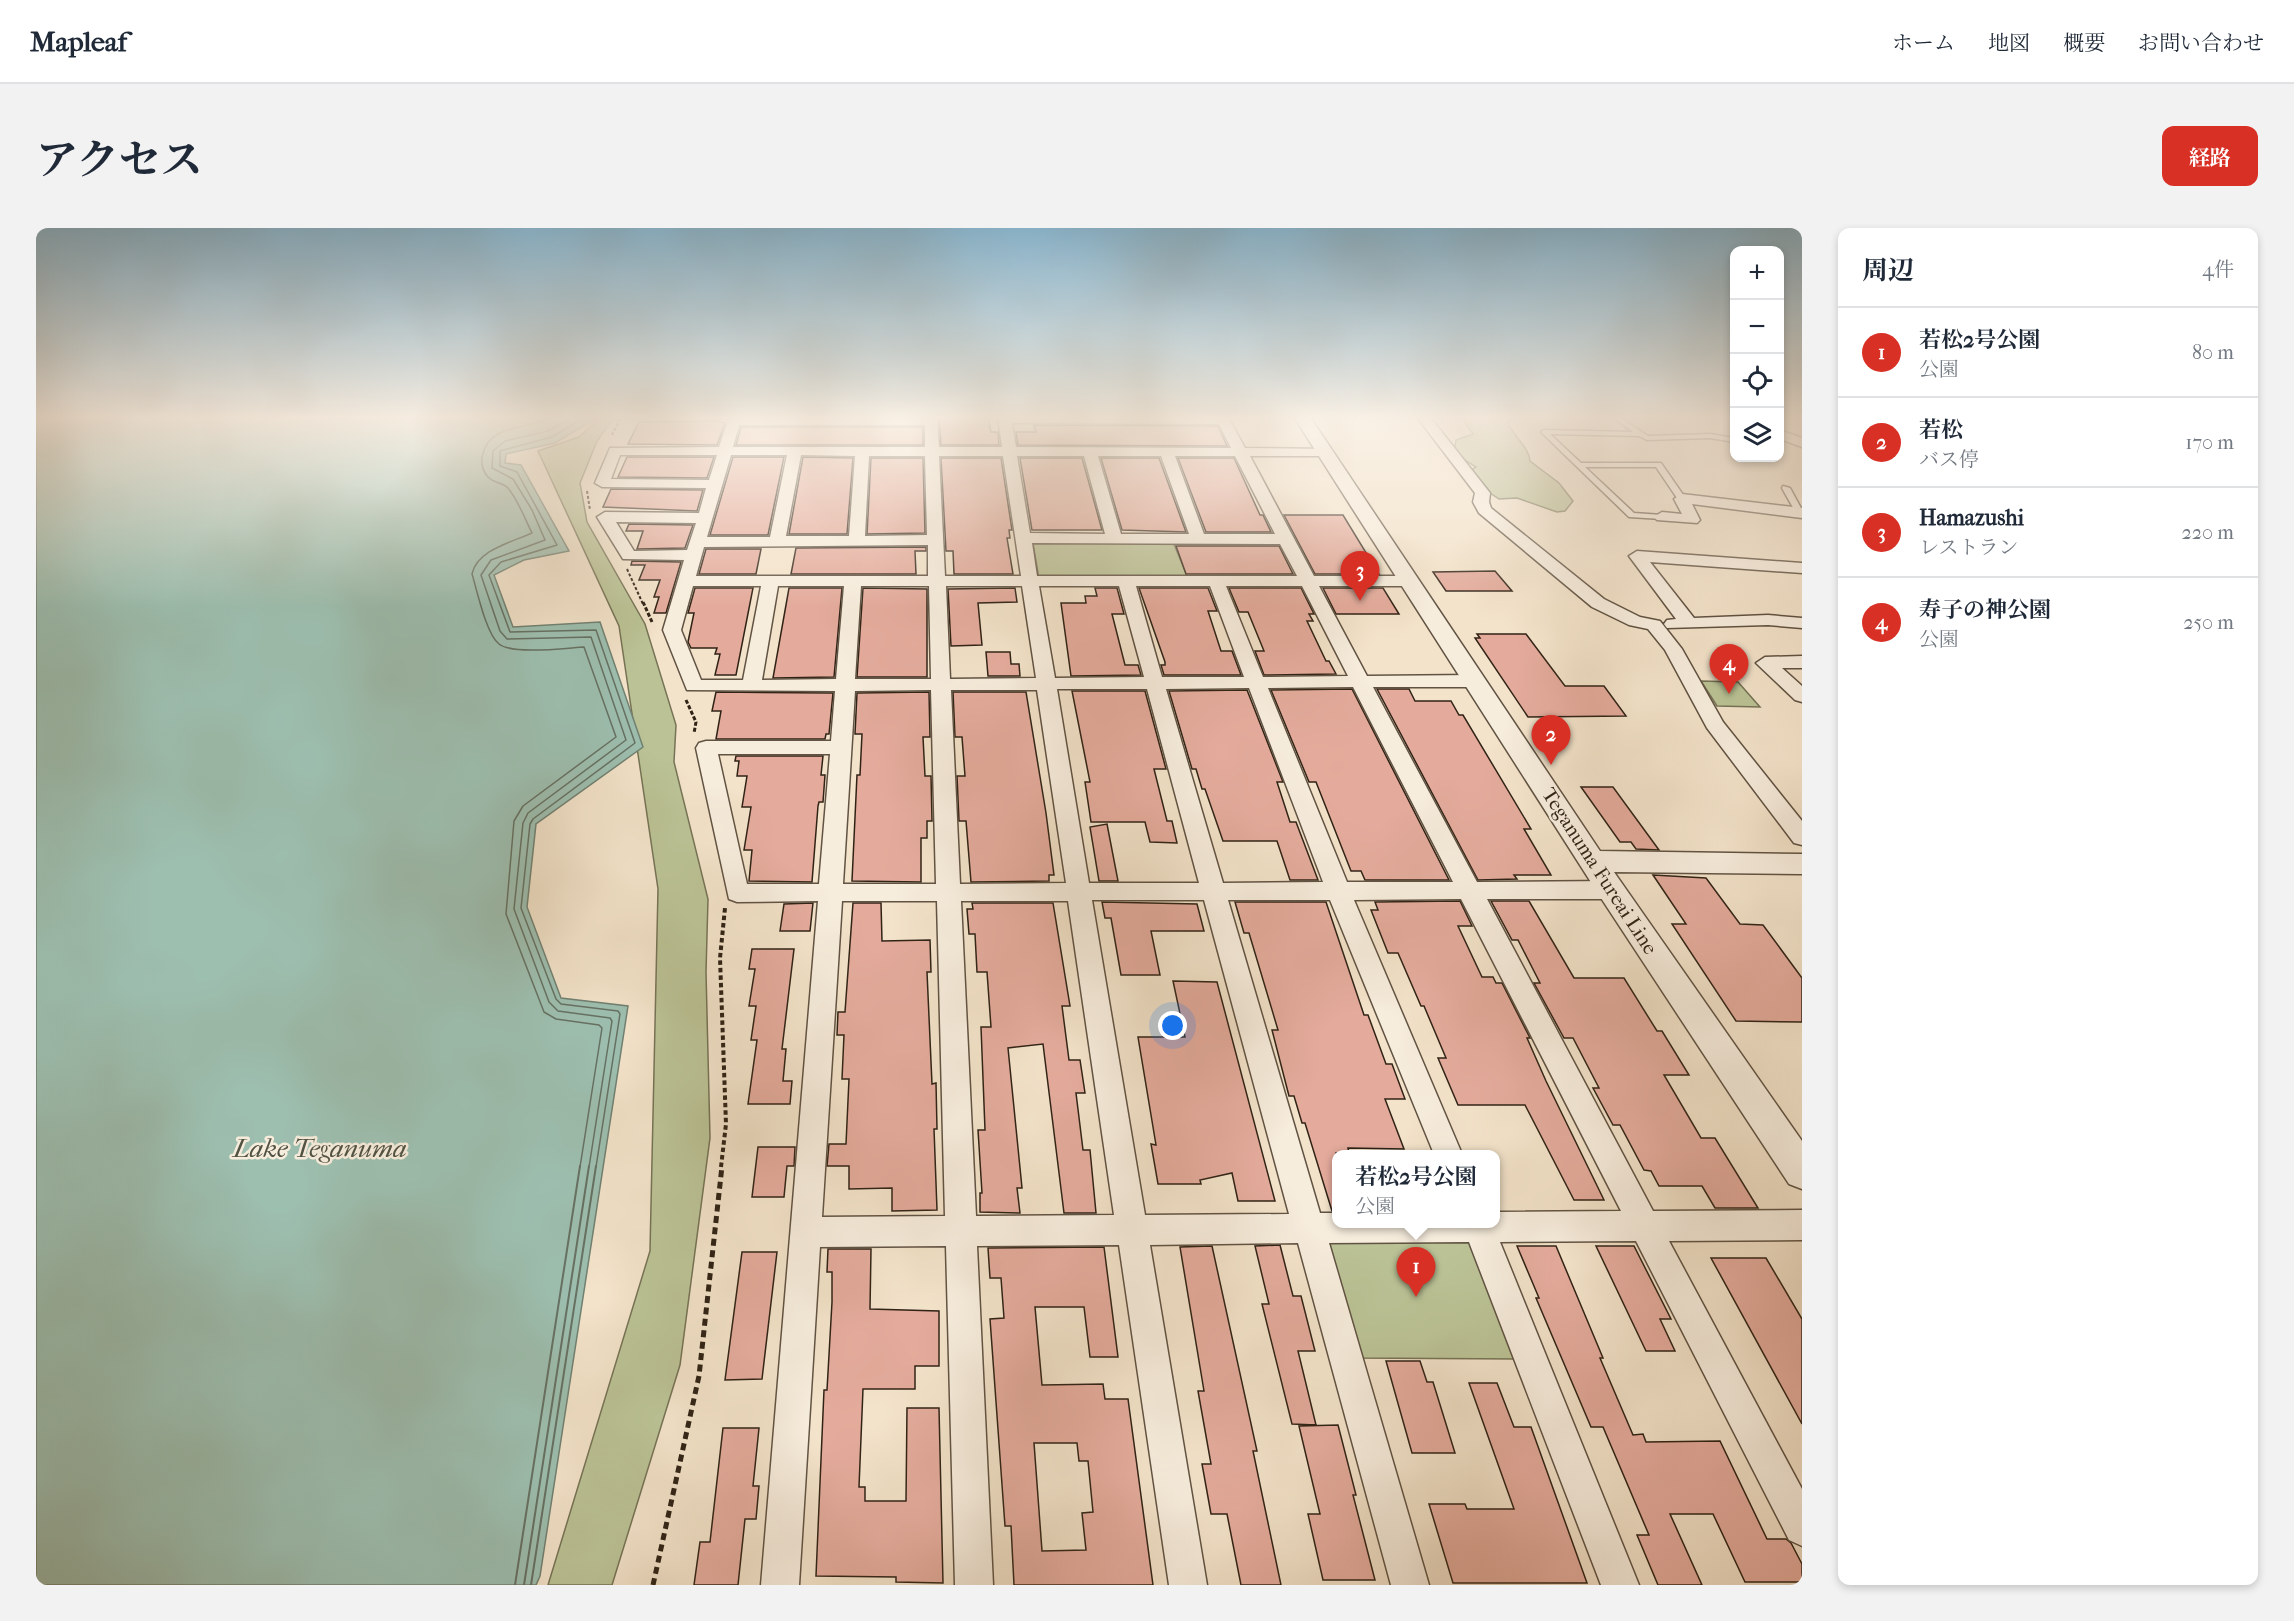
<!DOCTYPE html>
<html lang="ja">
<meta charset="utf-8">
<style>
:root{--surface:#fff;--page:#f2f2f3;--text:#1f2937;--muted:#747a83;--line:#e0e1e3;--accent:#d93025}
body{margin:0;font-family:"IM FELL French Canon","Noto Serif JP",serif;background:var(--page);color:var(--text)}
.controls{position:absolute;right:18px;top:18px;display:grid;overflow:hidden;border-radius:12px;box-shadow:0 3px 9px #0003}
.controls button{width:54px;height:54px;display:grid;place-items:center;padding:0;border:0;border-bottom:2px solid var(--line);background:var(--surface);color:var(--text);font:30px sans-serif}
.you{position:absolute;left:1137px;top:798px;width:21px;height:21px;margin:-15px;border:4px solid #fff;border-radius:50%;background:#1a73e8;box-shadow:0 0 0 9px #1a73e833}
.badge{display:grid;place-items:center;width:39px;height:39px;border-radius:50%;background:var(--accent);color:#fff;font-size:20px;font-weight:700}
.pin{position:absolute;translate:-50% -50px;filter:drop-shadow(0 2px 3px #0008)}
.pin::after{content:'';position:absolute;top:32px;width:21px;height:18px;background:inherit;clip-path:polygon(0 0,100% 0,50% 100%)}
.popup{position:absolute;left:1296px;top:922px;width:168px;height:78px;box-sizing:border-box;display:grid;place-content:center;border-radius:12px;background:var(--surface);filter:drop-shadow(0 2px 4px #0005);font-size:20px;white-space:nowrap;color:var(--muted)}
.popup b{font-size:22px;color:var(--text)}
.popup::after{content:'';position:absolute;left:50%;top:100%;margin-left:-12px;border:12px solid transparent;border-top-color:var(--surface)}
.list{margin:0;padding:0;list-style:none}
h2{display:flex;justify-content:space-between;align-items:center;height:78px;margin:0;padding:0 24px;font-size:26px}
h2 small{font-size:20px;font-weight:400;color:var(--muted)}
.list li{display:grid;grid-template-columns:39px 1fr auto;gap:18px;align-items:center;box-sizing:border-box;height:90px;padding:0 24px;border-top:2px solid var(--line)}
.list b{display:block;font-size:22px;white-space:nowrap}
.list p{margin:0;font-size:20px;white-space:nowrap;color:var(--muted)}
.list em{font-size:20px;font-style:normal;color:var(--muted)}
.icon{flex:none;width:33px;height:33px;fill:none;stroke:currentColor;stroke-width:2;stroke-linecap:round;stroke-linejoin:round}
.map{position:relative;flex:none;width:1766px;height:1357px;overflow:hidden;border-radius:12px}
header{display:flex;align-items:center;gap:36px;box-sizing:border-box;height:84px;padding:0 30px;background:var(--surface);border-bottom:2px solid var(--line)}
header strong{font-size:28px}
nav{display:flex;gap:33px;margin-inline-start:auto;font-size:21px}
.intro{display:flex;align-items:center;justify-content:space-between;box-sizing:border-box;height:144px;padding:0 36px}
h1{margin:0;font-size:42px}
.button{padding:15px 27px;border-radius:12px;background:var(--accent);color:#fff;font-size:21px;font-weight:700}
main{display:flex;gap:36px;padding:0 36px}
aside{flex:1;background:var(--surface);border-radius:12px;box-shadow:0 3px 9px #0003}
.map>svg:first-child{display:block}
.green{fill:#bbc396;stroke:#767356;stroke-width:1.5}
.water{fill:#9dbfb0;stroke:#718172;stroke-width:1.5}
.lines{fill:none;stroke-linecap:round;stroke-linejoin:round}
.shore-far1{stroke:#667163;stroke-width:1.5}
.shore{stroke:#667163;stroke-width:2}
.building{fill:#e4ab9c;stroke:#302316;stroke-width:1.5;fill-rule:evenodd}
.service-casing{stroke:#615343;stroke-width:3}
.minor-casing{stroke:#615343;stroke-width:3}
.tertiary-casing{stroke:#615343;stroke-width:3}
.path-far3{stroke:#302316;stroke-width:2;stroke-dasharray:3 2;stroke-linecap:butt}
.path-far2{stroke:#302316;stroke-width:3;stroke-dasharray:4 2;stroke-linecap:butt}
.path-far1{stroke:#302316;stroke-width:4;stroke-dasharray:4.5 3;stroke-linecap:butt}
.path{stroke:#302316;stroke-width:5;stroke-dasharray:7 4.5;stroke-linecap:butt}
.service{fill:#f7eddd;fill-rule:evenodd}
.minor{fill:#f7eddd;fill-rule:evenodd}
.tertiary{fill:#f7eddd;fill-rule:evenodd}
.labels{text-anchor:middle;stroke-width:5;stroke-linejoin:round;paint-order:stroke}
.street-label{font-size:20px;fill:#302316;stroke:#f7eddd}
.near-water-label{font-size:26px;font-style:italic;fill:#515244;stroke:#f7eddd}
</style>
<header>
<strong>Mapleaf</strong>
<nav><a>ホーム</a><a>地図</a><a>概要</a><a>お問い合わせ</a></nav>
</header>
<div class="intro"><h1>アクセス</h1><a class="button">経路</a></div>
<main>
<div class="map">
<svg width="1766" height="1357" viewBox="0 0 1766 1357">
<rect width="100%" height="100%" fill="#f3e3ca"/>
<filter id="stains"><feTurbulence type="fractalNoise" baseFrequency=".00333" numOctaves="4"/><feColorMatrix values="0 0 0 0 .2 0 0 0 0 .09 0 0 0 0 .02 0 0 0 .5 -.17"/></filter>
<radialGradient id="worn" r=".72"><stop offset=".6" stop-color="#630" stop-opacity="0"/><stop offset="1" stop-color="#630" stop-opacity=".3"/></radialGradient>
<!-- green -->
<path class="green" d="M565 189H578L561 213 544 255 551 294 609 396 640 497 638 534 672 671 670 744 674 910 644 1137 576 1357H512L614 1023 622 661 583 398 502 223 543 209Z
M1425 189H1477L1472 195C1477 208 1493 219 1494 233L1523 255 1537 273 1529 283 1521 284 1481 270 1463 271 1451 263 1435 242 1440 239 1427 231 1419 219 1420 212 1437 206Z
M1002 312 1137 314 1152 350 1003 351 997 315Z
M1665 453 1702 454 1724 479 1681 478Z
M1282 1005 1437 1007 1481 1131 1317 1130Z"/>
<!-- water -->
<path class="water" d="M0 189H550L557 192 519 215 470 226 469 235 485 237 533 323 488 332 458 347 477 399 564 394 607 519 500 596 491 679 525 770 592 778 504 1348 500 1357H0Z"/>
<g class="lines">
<!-- shore-far1 -->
<path class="shore-far1" d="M519 189C501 197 479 197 462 206 447 214 440 236 452 249 458 255 467 255 472 260 482 272 489 291 496 305 476 314 441 322 436 346 441 362 450 406 463 416 477 427 530 420 548 419L580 509 487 578 478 593 470 686 508 784 520 791 563 797 566 800 544 939
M536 189 512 203 469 213 457 223 456 240 477 251 496 282 509 312 455 332 445 347 464 403 471 411 555 409 590 512 492 585 487 595 478 681 513 774 522 783 574 790 576 793 553 939
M549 189 516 209 464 223V238L481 244 521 317 465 334 453 347 474 404 560 402 599 515 497 591 494 596 485 680 520 771 525 776 582 783 584 786 560 939"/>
<!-- shore -->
<path class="shore" d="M479 1357 544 938
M488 1357 553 938
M495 1357 560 938"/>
</g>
<!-- building -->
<path class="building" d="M903 189H952L955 204H962L963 217H905Z
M680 193 689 195 681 217 592 216 603 194Z
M998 197 1182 198 1191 218 982 217 980 204H1000Z
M705 199H887V217H700Z
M591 229H678L671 250 582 249Z
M697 229H748L732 307H674Z
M767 229 817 230 811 306H753Z
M835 230H887L889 305 831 306Z
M905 230H965L976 302H973L974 310H971L977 346H918L917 323H910Z
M984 230H1046L1066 302H996Z
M1065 230H1123L1150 304 1086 302Z
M1142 230H1198L1224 287H1227L1235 304H1170Z
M575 261 667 262 661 283 567 279Z
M1248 287H1307L1343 346H1279Z
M593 296 657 297 649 320 601 321 607 303H590Z
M1140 318H1243L1257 346H1150Z
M890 319V323H879L880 346H755L760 320Z
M670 321H725L720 346H663Z
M596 333 645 334 630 385H618L623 369H618L624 352H603L609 337H595Z
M1459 343 1476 363H1410L1397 344Z
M659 360H717L700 447H679L684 426H679L681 420H655L652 414 658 385H652Z
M753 360H806L798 449 737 450Z
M827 360 891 361V449H821Z
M979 360 981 374 942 375 946 417 915 418 912 361Z
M1059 360H1081L1088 386H1076L1089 437H1102L1105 447 1035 448 1025 375H1050L1049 368H1061Z
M1103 360H1172L1181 383H1172L1185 423H1196L1205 447H1128L1125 437H1129V434Z
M1193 360H1265L1278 386H1273L1277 393H1271L1290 433H1293L1300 446 1228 447 1219 423H1228L1212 384H1203Z
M1287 360H1347L1363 386H1300Z
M1441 406H1490L1529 458H1568L1590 488 1492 489 1439 410H1444Z
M950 424H974L975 436H983L984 448H952Z
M1316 461 1413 652H1329L1325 643H1315L1280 554H1273L1235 462Z
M1341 461H1373L1379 473H1415L1423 487H1427L1495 601H1488L1515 647H1478L1481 651 1442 652Z
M1211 462 1247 554H1241L1254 594H1260L1282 652H1254L1241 613H1187L1169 561H1166L1160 541H1156L1133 463Z
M1036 463H1109L1130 541H1118L1131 593H1136L1141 615 1114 614 1109 594H1055L1049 554H1054Z
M680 464 797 465 793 506H790L789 511H680L685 483H676Z
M893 464 894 509H887L889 548H895L896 593H891V610H885V654L816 653 821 547H824L826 506H819L821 465Z
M917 464H990L1010 585 1018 647H1013V653L935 654 930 593H923L921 548H929L926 509H919Z
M700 528H787L785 547H789L787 574H783L782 578 776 654 713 653 716 622H708L715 579H706L711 548H701L703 533H699Z
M1545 559H1577L1623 622 1600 621 1595 614H1584Z
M1071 596 1082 653H1063L1054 599Z
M1617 647 1670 650 1704 696 1727 697 1766 750V794L1700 793 1636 696H1650Z
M1424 673 1436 698H1422L1446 749H1457L1460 755H1466L1494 810H1491L1510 853 1568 972H1538L1489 877H1422L1402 830H1410L1388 778H1385L1362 725H1352L1335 682H1342L1339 674Z
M1455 673H1493L1538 750H1588L1621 803H1626L1653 847H1628L1665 910H1679L1722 980H1679L1666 958H1623L1615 943 1608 942 1584 897H1577L1557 860H1563L1537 810H1528L1498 755H1504L1482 712H1476Z
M1066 674 1161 676 1168 703H1115L1124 747H1085L1075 690H1069Z
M1199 674H1290L1328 787H1332L1350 836H1356L1369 871H1349L1368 921 1312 920 1313 925H1300V983H1296L1269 895H1266L1258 868H1253L1236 802H1242L1213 705H1208Z
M777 675 774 703H744L748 676Z
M817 675H845L846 713 894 712 895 744H891L896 856 900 855 901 901H898L901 982 856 983V960L813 961V938H791L793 916H810L813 851H806L808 807H801L802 784H809Z
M936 675H1017L1034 778H1026L1033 832H1044L1049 865H1040L1047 922H1054L1060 985H1028L1007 816 972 820 986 960H981L984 985 944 984V965H946L942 902H949L945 799H955L951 744H941L939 706H933L931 681H937Z
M716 721H758L746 821H750L747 853H756L754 876H712L721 812H715L720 778H713L719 741H713Z
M1137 753 1181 754 1239 973H1202L1196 945 1164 952 1165 956H1122L1115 916 1120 917 1102 809H1149Z
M722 919H759L758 938H751L748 969H716Z
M1244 1017 1257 1068H1265L1279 1123H1262L1280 1197 1256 1196 1226 1076H1233L1219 1018Z
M1176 1018 1221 1223H1217L1245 1357H1205L1191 1286H1175L1166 1236H1175L1162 1163H1168L1144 1019Z
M1481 1018H1520L1567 1130H1564L1597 1207 1607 1206 1610 1214 1684 1213 1731 1311H1750L1755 1315 1766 1336V1354H1709L1677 1286H1634L1666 1357H1622L1601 1307H1613L1567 1199H1555L1500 1070H1503Z
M1560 1018H1598L1635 1091H1624L1639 1123H1610Z
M1068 1019 1082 1129H1054L1048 1079H999L1006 1157 1067 1156 1069 1171H1092L1117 1357H978L975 1298H969L954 1091 968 1090 965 1050H954L952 1020ZM998 1215H1041L1043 1233H1052L1057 1284 1046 1285 1050 1322 1006 1323Z
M792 1021H835L834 1081 903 1083V1138H879V1161H827L823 1259H829V1273H870L871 1180H903L907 1355 860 1354V1349L780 1348 788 1162H791L796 1074V1044H791Z
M706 1024H741L726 1151 689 1152Z
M1675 1030H1730L1766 1091V1196Z
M1350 1133H1384L1391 1154H1397L1419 1225H1376Z
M1433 1155H1461L1478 1199H1495L1551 1355H1417L1393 1276H1429L1431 1281H1478Z
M1302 1197 1320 1267H1317L1339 1352H1287L1272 1286H1284L1263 1198Z
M687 1200H723L717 1258H723L720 1291H709L702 1357H658L664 1314H674Z"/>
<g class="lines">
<!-- service casing -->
<g class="service-casing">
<path id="service" d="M1576 189H1583L1612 208 1674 206 1698 210V214L1674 210 1611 212 1603 208 1514 206 1545 235H1625L1650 271 1649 273H1643L1620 239H1549L1598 285 1626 287 1630 289 1626 291 1593 289 1505 204 1508 202 1597 204Z
M1747 258 1754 260 1766 282V287L1760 285 1746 260Z"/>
</g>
<!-- minor casing -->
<g class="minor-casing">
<path id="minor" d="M693 189H901L903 219H966L962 189H1192L1209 220 1294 221 1296 224 1289 228H1214L1278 348H1374L1382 353 1374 358H1283L1331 448 1438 447 1448 453 1438 459H1337L1441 654 1575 653 1583 656 1587 662 1583 668 1575 671H1451L1617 983 1766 982V1012L1633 1013 1766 1261V1318L1753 1312 1600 1013 1464 1014 1603 1357H1565L1433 1014 1293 1015 1393 1357H1355L1262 1015 1114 1017 1171 1357H1133L1083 1017 941 1018 957 1357H919L910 1018 784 1019 763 1357H725L782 673 701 674 693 671 660 520 663 515 670 513H795L799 463 651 462 627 402 648 332 587 331 561 289 569 284 663 285 670 260 566 259 559 255 574 220 683 219ZM976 195 1183 196 1195 220 980 219ZM703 197H889V219H697ZM584 227H681L673 252 575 251ZM695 227H751L734 309H671ZM765 227 819 228 813 308H750ZM833 228H889L891 307 829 308ZM903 228H967L985 348H909ZM981 228H1048L1069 306 994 305ZM1062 228H1125L1153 306H1085ZM1139 228H1199L1239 306H1168ZM580 294 660 295 651 322 598 323ZM996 315 1244 316 1261 348H1001ZM892 317V348H660L668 319ZM657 358H725L707 452H665L645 402ZM742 358H808L800 451 726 452ZM825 358H893L895 451H819ZM910 358H986L1000 450 914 451ZM1003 358H1083L1108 449 1019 450ZM1100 358H1174L1208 449H1126ZM1190 358H1266L1312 448 1227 449ZM1317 459 1417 654H1311L1232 460ZM1213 460 1287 654 1187 655 1130 461ZM1021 461H1111L1163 655H1053ZM895 462 900 656H807L819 463ZM915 462H1001L1030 655 924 656ZM682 526H794L783 656H711ZM1425 671 1585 983 1460 984V996H1300V985H1284L1192 672H1294L1398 926H1426L1318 672ZM1056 672H1168L1253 986 1109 987ZM806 673H901L909 988 786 989ZM925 673H1032L1078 987 940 988Z
M1381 189H1394L1454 265 1453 274 1455 280 1568 371 1604 389 1624 393 1646 421 1687 494 1766 593V617L1758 615 1671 500 1629 422 1612 401 1593 397 1556 379 1443 285 1437 274 1439 265Z
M1744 202 1766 210V219L1744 211Z
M1646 266 1766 280V290L1656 276 1664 292 1661 295 1621 292 1618 289 1626 284 1646 286 1638 271Z
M1601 323 1766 335V345L1614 334 1658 390 1732 387 1766 390V400L1732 397 1631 400 1628 396 1631 392 1640 391 1593 328Z
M1766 428V440H1746L1766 458V474L1759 472 1720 435 1729 429Z"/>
</g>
<!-- tertiary casing -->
<g class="tertiary-casing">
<path id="tertiary" d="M1258 189H1274L1564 623 1766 626V646L1578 644 1766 913V961L1753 956 1565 670Z"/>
</g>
<!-- path-far3 -->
<path class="path-far3" d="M576 207 584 191 588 189
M551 263 554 282
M591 341 607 376"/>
<!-- path-far2 -->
<path class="path-far2" d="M607 374 616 394
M650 472 660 494 658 505"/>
<!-- path-far1 -->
<path class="path-far1" d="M685 939 690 896 684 730 689 680"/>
<!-- path -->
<path class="path" d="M617 1357 663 1148 686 938"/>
<!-- service -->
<use href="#service" class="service"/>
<!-- minor -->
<use href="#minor" class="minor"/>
<!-- tertiary -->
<use href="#tertiary" class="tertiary"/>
</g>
<!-- sky -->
<linearGradient id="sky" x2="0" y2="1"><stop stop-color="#8ab8d2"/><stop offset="0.5" stop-color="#faf2e7"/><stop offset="1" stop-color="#faf2e7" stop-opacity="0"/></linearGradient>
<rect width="1766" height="379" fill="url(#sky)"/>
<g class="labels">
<!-- street labels -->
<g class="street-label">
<text transform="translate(1564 643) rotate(57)" y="7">Teganuma Fureai Line</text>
</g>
<!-- near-water labels -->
<g class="near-water-label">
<text x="284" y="929">Lake Teganuma</text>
</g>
</g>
<rect width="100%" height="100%" filter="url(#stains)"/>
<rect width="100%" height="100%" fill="url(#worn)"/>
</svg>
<div class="controls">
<button>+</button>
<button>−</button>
<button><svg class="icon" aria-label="locate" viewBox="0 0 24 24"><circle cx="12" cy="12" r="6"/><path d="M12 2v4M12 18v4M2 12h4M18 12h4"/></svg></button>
<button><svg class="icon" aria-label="layers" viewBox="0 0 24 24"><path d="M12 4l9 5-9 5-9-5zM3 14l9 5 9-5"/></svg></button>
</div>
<div class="you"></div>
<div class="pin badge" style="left:1380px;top:1069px">1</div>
<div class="popup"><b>若松2号公園</b>公園</div>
<div class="pin badge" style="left:1515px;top:537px">2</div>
<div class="pin badge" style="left:1324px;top:373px">3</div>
<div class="pin badge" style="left:1693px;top:466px">4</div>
</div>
<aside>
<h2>周辺<small>4件</small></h2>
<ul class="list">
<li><span class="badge">1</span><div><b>若松2号公園</b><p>公園</p></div><em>80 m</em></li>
<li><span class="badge">2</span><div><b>若松</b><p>バス停</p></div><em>170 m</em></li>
<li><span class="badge">3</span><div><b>Hamazushi</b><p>レストラン</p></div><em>220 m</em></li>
<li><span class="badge">4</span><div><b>寿子の神公園</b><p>公園</p></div><em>250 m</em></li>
</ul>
</aside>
</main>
